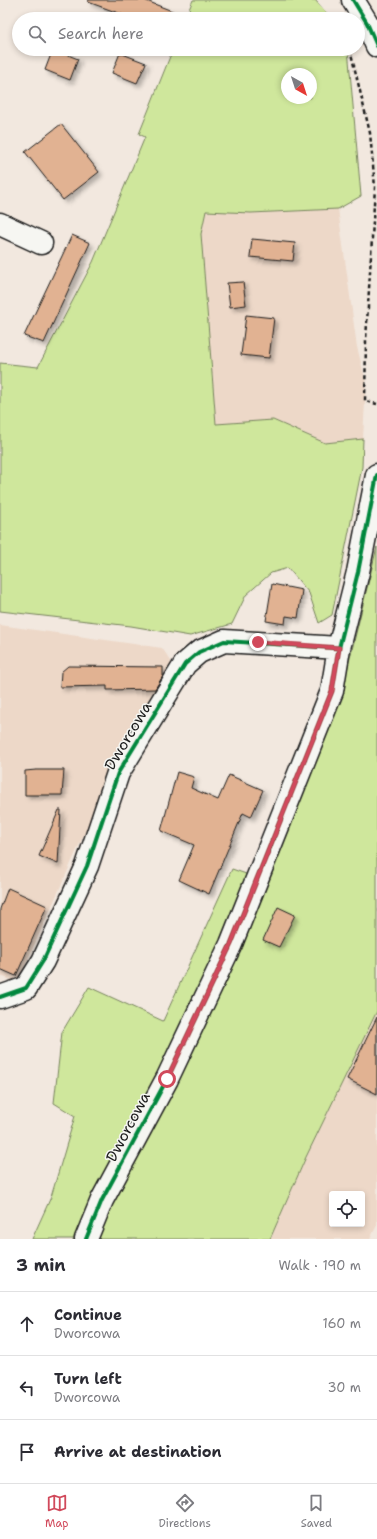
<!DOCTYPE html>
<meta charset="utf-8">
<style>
:root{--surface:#fff;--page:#f2f2f3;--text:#2b2b33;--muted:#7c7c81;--line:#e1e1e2;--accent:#d1495b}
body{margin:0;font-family:"Shantell Sans",sans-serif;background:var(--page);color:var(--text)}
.controls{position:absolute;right:12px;bottom:12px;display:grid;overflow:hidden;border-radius:4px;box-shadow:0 2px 6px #0003}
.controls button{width:36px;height:36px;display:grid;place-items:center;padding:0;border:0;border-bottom:1px solid var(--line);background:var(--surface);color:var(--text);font:20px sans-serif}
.compass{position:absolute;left:281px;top:68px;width:36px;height:36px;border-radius:50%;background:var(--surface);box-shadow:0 2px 6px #0003;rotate:141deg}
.stop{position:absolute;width:12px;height:12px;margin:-9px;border:3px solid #d1495b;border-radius:50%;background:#fff}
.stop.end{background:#d1495b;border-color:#fff;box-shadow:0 1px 4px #0008}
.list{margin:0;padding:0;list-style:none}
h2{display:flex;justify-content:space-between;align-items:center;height:52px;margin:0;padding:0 16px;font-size:17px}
h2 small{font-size:13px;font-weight:400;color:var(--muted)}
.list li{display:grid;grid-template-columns:26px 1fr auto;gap:12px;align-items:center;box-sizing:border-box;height:64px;padding:0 16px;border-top:1px solid var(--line)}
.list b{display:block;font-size:15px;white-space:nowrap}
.list p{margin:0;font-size:13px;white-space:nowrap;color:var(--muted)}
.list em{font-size:13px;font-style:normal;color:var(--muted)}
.icon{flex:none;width:22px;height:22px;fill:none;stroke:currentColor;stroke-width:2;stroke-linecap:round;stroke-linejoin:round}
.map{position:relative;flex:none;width:377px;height:1239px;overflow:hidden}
.search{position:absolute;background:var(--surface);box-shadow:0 2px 6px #0003;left:12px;right:12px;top:12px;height:44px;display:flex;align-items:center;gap:10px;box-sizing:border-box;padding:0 14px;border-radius:22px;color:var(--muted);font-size:15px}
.sheet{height:244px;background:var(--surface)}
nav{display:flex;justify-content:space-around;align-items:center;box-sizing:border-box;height:56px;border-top:1px solid var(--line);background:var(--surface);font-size:11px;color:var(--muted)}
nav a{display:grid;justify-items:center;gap:2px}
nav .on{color:var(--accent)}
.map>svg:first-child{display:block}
.built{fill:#edd8c8;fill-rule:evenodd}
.green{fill:#cfe79c;stroke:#76825c;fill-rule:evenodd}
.building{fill:#e1b292;stroke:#1c1c1c;filter:url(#shadow)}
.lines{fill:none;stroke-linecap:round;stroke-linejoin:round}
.street-casing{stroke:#1c1c1c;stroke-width:25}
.secondary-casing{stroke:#1c1c1c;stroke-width:25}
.path{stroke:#1c1c1c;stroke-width:2.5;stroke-dasharray:4 3;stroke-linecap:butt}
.street{stroke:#f6f6f2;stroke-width:22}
.secondary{stroke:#f6f6f2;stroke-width:22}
.cycleway-casing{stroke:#f6f6f2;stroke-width:6}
.cycleway{stroke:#00873e;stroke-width:4}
.route{stroke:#d1495b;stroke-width:5}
.labels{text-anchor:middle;stroke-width:3;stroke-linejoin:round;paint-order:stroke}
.street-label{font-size:15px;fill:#1c1c1c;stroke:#f6f6f2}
</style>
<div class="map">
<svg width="377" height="1239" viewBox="0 0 377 1239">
<defs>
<filter id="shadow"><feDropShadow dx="3.5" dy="3.5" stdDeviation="2" flood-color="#0004"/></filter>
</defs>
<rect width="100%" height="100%" fill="#f2e8df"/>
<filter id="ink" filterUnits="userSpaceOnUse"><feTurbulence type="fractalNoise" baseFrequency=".025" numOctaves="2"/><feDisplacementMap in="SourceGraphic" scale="8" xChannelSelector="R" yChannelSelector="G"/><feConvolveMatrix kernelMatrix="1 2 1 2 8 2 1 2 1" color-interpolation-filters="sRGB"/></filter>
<g filter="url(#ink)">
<!-- built -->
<path class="built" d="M338 209 357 347 366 382 363 439 325 443 273 420 216 424 201 234 206 211 251 213Z
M0 625 162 648 171 661 165 690 138 714 20 977 12 980 0 976Z
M377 1011V1225L370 1239H270L306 1157ZM332 1194H362V1224H332Z"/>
<!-- green -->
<path class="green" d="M193 0H315L332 19H185Z
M173 49H348L361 196 338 209 251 213 206 211 201 234 216 424 273 420 325 443 363 439 362 467 332 615 319 623 309 593 288 568 271 573 246 595 232 624 190 636 131 626 0 611V363L38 367 93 262 145 137 139 134ZM287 74H311V98H287Z
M377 547V1011L306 1157 270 1239H32L51 1197 75 1116 54 1103 62 1032 89 987 163 1021 232 869 266 881 341 695Z"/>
<!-- building -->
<path class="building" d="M88 0H144L190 18 135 19 88 2Z
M53 49 78 59 70 80 45 70Z
M120 53 146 63 137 83 112 73Z
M61 124 99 172 63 200 25 152Z
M72 235 90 243 44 343 24 336Z
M252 239 295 243 293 261 250 257Z
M243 282 246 305 230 307 227 283Z
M246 315 274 318 269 358 241 355Z
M272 584 302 590 298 618 286 616 285 624 266 621Z
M68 666 163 667V676L155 689 107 690V686L60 687 61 672Z
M36 770H64L62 795H25V771Z
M177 772 194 777 191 788 218 800 229 775 263 790 251 817 243 813 209 894 179 880 194 845 161 831Z
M59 810H61L58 864 39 856Z
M8 888 47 906 16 976 0 969V909Z
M278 907 295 915 279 947 263 940Z
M377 1017V1094L347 1079Z"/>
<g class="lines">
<!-- street casing -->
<g class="street-casing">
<path id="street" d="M0 224 41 243
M0 997 26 988 43 961 87 866 118 773 185 664 199 652 224 641 339 648
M86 1239 102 1200 167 1079 231 944 332 691 339 648 358 572 377 475"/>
</g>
<!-- secondary casing -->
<g class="secondary-casing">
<path id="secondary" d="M353 0 367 23 377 46"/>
</g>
<!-- path -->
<path class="path" d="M350 49 370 133 375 187 366 340 365 401 377 404"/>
<!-- street -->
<use href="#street" class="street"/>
<!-- secondary -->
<use href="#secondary" class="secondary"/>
<!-- cycleway casing -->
<g class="cycleway-casing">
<path id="cycleway" d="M353 0 367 23 377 46
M0 997 26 988 43 961 87 866 118 773 185 664 199 652 224 641 339 648
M86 1239 102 1200 167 1079 231 944 332 691 339 648 358 572 377 475"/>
</g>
<!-- cycleway -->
<use href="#cycleway" class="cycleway"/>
</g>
</g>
<g class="lines" filter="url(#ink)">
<!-- route -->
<path class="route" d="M167 1079 231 944 332 691 339 648 258 642"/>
</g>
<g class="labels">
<!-- street labels -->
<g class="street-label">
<text transform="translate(128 736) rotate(-59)" y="5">Dworcowa</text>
<text transform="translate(128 1127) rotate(-62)" y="5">Dworcowa</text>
</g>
</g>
</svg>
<div class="controls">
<button><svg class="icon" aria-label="locate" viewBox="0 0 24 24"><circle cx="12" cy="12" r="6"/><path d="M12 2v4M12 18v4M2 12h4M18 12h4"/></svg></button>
</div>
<svg class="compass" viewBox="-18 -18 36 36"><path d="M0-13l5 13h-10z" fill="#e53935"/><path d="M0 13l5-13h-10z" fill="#7c7c81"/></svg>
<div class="stop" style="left:167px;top:1079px"></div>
<div class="stop end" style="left:258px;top:642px"></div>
<div class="search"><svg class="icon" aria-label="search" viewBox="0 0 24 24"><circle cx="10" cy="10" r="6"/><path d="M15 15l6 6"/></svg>Search here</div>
</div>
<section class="sheet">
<h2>3 min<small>Walk · 190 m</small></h2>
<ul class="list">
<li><svg class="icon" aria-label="ahead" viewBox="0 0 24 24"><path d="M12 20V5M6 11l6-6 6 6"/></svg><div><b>Continue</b><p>Dworcowa</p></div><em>160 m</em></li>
<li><svg class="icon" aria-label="left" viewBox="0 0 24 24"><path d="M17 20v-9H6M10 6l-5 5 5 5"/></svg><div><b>Turn left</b><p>Dworcowa</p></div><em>30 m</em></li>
<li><svg class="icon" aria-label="arrive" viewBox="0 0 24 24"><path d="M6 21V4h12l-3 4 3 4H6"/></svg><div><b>Arrive at destination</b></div></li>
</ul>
</section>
<nav>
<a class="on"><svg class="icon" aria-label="map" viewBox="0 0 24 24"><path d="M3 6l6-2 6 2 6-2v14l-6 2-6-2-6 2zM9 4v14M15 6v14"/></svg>Map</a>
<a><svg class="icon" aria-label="directions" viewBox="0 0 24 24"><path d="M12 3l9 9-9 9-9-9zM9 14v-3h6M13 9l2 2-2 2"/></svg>Directions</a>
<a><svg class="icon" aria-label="saved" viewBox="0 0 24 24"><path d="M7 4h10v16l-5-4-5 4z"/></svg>Saved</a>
</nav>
